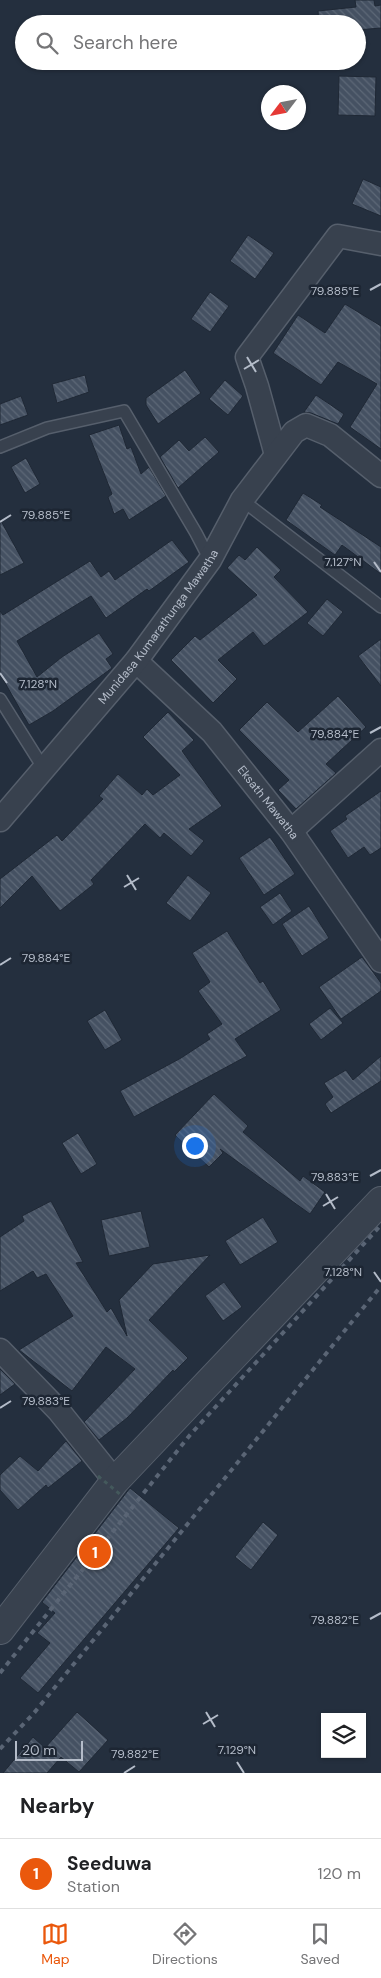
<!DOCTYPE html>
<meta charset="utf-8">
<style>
:root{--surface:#fff;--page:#f6f6f6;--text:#202124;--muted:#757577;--line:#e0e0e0;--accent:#ea580c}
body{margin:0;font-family:"DM Sans",sans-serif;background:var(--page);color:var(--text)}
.controls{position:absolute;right:15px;bottom:15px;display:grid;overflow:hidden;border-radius:0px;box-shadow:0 1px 4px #0004}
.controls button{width:45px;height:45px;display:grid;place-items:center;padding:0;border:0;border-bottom:1px solid var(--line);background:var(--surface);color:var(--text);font:25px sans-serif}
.compass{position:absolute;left:261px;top:85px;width:45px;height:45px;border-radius:50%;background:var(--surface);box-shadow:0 1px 4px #0004;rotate:238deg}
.scale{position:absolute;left:15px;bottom:12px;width:68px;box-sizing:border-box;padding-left:5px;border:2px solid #b4bcc9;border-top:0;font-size:14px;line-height:18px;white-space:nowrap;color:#b4bcc9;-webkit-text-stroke:4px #1d2633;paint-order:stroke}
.you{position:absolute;left:194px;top:1145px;width:18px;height:18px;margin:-12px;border:4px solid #fff;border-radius:50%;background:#1a73e8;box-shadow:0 0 0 8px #1a73e833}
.badge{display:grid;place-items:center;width:32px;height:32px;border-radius:50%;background:var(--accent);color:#fff;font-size:16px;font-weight:700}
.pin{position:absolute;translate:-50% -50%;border:2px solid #fff;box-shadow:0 1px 5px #0006}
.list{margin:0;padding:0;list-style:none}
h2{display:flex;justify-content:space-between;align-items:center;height:65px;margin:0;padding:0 20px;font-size:21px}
h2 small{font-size:16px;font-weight:400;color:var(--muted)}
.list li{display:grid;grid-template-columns:32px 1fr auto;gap:15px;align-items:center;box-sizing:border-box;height:70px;padding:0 20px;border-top:1px solid var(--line)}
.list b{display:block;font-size:19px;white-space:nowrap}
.list p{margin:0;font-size:16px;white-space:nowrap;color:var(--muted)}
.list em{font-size:16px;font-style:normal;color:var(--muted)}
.icon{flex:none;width:28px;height:28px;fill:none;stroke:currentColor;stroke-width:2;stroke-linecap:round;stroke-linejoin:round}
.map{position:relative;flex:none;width:381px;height:1773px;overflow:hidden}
.search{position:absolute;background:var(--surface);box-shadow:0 1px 4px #0004;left:15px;right:15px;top:15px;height:55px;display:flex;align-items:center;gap:12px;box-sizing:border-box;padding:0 18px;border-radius:28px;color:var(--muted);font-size:19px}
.sheet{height:135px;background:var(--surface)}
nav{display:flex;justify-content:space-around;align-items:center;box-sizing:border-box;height:70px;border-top:1px solid var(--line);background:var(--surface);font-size:14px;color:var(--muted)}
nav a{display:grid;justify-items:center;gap:2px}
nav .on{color:var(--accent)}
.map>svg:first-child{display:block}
.building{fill:url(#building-back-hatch);stroke:#1f2835}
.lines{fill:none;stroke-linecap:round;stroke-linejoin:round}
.service-casing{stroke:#565f6c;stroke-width:14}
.minor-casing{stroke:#565f6c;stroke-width:25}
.tertiary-casing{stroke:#565f6c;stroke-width:30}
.service{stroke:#38414e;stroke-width:11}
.minor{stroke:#38414e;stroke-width:22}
.tertiary{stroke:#38414e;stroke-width:28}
.rail{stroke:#5a6575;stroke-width:4;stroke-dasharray:5 5;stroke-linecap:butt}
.path-bridge{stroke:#44595c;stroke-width:3;stroke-dasharray:4 4;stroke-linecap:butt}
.ticks{fill:none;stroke:#b4bcc9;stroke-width:2}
.labels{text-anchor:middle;stroke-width:5;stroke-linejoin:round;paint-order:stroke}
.street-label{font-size:12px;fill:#b4bcc9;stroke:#1d2633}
.ticks-label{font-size:12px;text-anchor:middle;fill:#b4bcc9;stroke:#1d2633;stroke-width:5;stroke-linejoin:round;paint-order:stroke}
</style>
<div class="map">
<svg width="381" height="1773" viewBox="0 0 381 1773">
<defs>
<pattern id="building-back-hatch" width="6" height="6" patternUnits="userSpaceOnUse" patternTransform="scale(1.25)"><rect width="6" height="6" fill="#455162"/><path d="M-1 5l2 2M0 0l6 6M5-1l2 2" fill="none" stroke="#5d6877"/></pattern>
</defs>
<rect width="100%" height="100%" fill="#242f3e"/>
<!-- building -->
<path class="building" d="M355 0H374L375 6 381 5V28L357 30V24H319L318 11 356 7Z
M339 76 376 77 375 116 338 115Z
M363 179 381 187V216L352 204Z
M248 235 274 253 255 279 230 261Z
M210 292 229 306 210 332 191 319Z
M345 304 381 326V449L350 427 377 384 338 362 321 385 273 353 298 315 325 333Z
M185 370 201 393 158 424 146 405V398Z
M85 375 89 392 57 403 52 384Z
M225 380 243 396 228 415 209 399Z
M316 395 344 414 338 424 311 413 304 412Z
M21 396 28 415 0 425V404Z
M119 425 127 449 131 447 141 474 149 467 166 496 129 520 123 509 114 514 108 497 112 494 89 435Z
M205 437 219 452 178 488 160 457 179 440 189 451Z
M26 458 40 484 25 493 11 467Z
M303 493 322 505 320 507 381 547V574L342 545 335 555 286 520Z
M0 519 24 563 0 575Z
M172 540 189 562 149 591 147 589 106 618 91 596 17 641 37 677 62 657 99 633 113 654 106 659 112 668 53 711 29 725 0 674V611L3 615 90 561 101 577 109 571 115 580Z
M257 547 281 570 274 577 308 612 264 646 253 632 218 660 237 679 213 703 171 660 195 636 200 640 257 595 227 568 239 555 245 560Z
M327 599 343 612 323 636 307 623Z
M381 639V686L358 656Z
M338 696 366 727 326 764 336 773 296 809 278 790 289 780 239 730 267 702 298 732Z
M168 712 194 740 182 751 222 806 189 829 204 841 191 856 164 833 160 838 145 824 91 880 94 884 60 911 32 876 0 908V879L57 835 62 841 103 799 99 796 118 774 142 795 147 789 153 795 180 775 143 737Z
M381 791V848L370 855 364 847 348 858 330 831 347 819 345 816Z
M270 837 295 874 264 895 239 858Z
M188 875 211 893 190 921 166 903Z
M280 893 292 911 273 925 260 907Z
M309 906 329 938 302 956 282 924Z
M227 931 260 983 263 981 281 1010 235 1039 247 1056 134 1117 120 1091 181 1058 210 1039 207 1034 222 1024 198 991 210 982 192 953Z
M362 957 381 983V991L341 1019 319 987Z
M330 1008 343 1023 321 1040 309 1024Z
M105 1010 122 1040 105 1050 87 1021Z
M381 1056V1081L331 1113 325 1104 333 1097 324 1083 346 1070 353 1080Z
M214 1094 248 1126 243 1132 300 1181 303 1176 325 1192 310 1214 220 1149 223 1153 209 1167 175 1135Z
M78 1133 97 1164 81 1174 62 1143Z
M51 1201 83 1262 76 1263 107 1312 111 1308 127 1336 119 1300 153 1264 210 1255 149 1320 188 1358 174 1372 173 1370 127 1418 99 1440 84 1422 135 1369 106 1347 72 1391 19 1350 73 1316 46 1274 37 1278 33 1271 0 1291V1237L24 1221 22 1216Z
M141 1211 150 1247 109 1256 101 1220Z
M263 1217 278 1242 240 1265 225 1241Z
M224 1282 242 1307 223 1321 205 1296Z
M0 1369 15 1384 0 1395Z
M66 1441 82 1461 48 1488 46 1485 18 1510 0 1490V1475L20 1456 38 1471Z
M130 1488 179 1528 38 1693 20 1678 50 1643 37 1633 55 1613 42 1602Z
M263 1522 278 1535 251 1570 235 1557Z
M77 1712 108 1740 79 1772 61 1757 47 1773H3L33 1737 45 1748Z"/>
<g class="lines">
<!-- service casing -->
<g class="service-casing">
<path id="service" d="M0 447 47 428 124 411 196 533 210 560
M242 500 381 607
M0 699 44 769"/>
</g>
<!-- minor casing -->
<g class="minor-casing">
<g id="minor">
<path d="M276 455 257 386 247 357 338 236 381 244"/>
<path id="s1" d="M136 661 212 732 291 831 381 961"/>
<path id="s2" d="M0 820 136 661 210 560 242 500 294 432 306 425 330 435 381 476"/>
<path d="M291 831 381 750"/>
<path d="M0 1350 58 1410 115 1481"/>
</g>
</g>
<!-- tertiary casing -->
<g class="tertiary-casing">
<path id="tertiary" d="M0 1630 115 1481 381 1201"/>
</g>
<!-- service -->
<use href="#service" class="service"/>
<!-- minor -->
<use href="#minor" class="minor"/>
<!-- tertiary -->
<use href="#tertiary" class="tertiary"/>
<!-- rail -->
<path class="rail" d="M0 1673 190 1435 381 1225
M0 1749 34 1713 381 1286"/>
<!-- path-bridge -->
<path class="path-bridge" d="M98 1476 121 1495"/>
</g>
<!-- ticks -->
<path class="ticks" d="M370 290 381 284M247 357 256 372M244 369 259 360M0 522 11 515M374 562 381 572M0 673 7 683M370 733 381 727M127 875 136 890M124 887 139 878M0 965 11 958M370 1176 381 1170M326 1194 335 1209M323 1206 338 1197M374 1272 381 1282M0 1408 11 1401M370 1619 381 1613M206 1712 215 1727M203 1724 218 1715M237 1762 244 1773M124 1773 135 1766"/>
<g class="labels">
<!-- street labels -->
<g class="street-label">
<text dy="4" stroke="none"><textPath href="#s2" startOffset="250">Munidasa Kumarathunga Mawatha</textPath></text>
<text dy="4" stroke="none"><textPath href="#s1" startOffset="194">Eksath Mawatha</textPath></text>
</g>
</g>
<g class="ticks-label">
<text x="335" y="295">79.885°E</text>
<text x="46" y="519">79.885°E</text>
<text x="343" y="566">7.127°N</text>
<text x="38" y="688">7.128°N</text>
<text x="335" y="738">79.884°E</text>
<text x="46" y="962">79.884°E</text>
<text x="335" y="1181">79.883°E</text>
<text x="343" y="1276">7.128°N</text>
<text x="46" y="1405">79.883°E</text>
<text x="335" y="1624">79.882°E</text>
<text x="237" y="1754">7.129°N</text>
<text x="135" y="1758">79.882°E</text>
</g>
</svg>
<div class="controls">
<button><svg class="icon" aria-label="layers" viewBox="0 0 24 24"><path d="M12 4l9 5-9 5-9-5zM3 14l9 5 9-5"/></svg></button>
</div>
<svg class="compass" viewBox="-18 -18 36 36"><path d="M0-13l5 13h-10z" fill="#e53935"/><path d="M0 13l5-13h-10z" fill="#757577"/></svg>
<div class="scale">20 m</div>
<div class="you"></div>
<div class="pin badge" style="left:95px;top:1552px">1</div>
<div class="search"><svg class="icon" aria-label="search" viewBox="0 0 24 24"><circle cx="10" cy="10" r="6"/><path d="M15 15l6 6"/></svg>Search here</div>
</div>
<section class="sheet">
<h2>Nearby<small></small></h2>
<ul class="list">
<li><span class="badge">1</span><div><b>Seeduwa</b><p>Station</p></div><em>120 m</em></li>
</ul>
</section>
<nav>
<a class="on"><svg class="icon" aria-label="map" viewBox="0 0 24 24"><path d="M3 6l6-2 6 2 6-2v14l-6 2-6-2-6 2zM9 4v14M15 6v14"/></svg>Map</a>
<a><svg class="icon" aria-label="directions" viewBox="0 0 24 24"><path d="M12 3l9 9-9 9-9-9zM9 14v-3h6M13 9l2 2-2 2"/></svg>Directions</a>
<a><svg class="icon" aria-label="saved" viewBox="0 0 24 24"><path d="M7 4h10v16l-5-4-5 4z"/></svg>Saved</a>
</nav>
